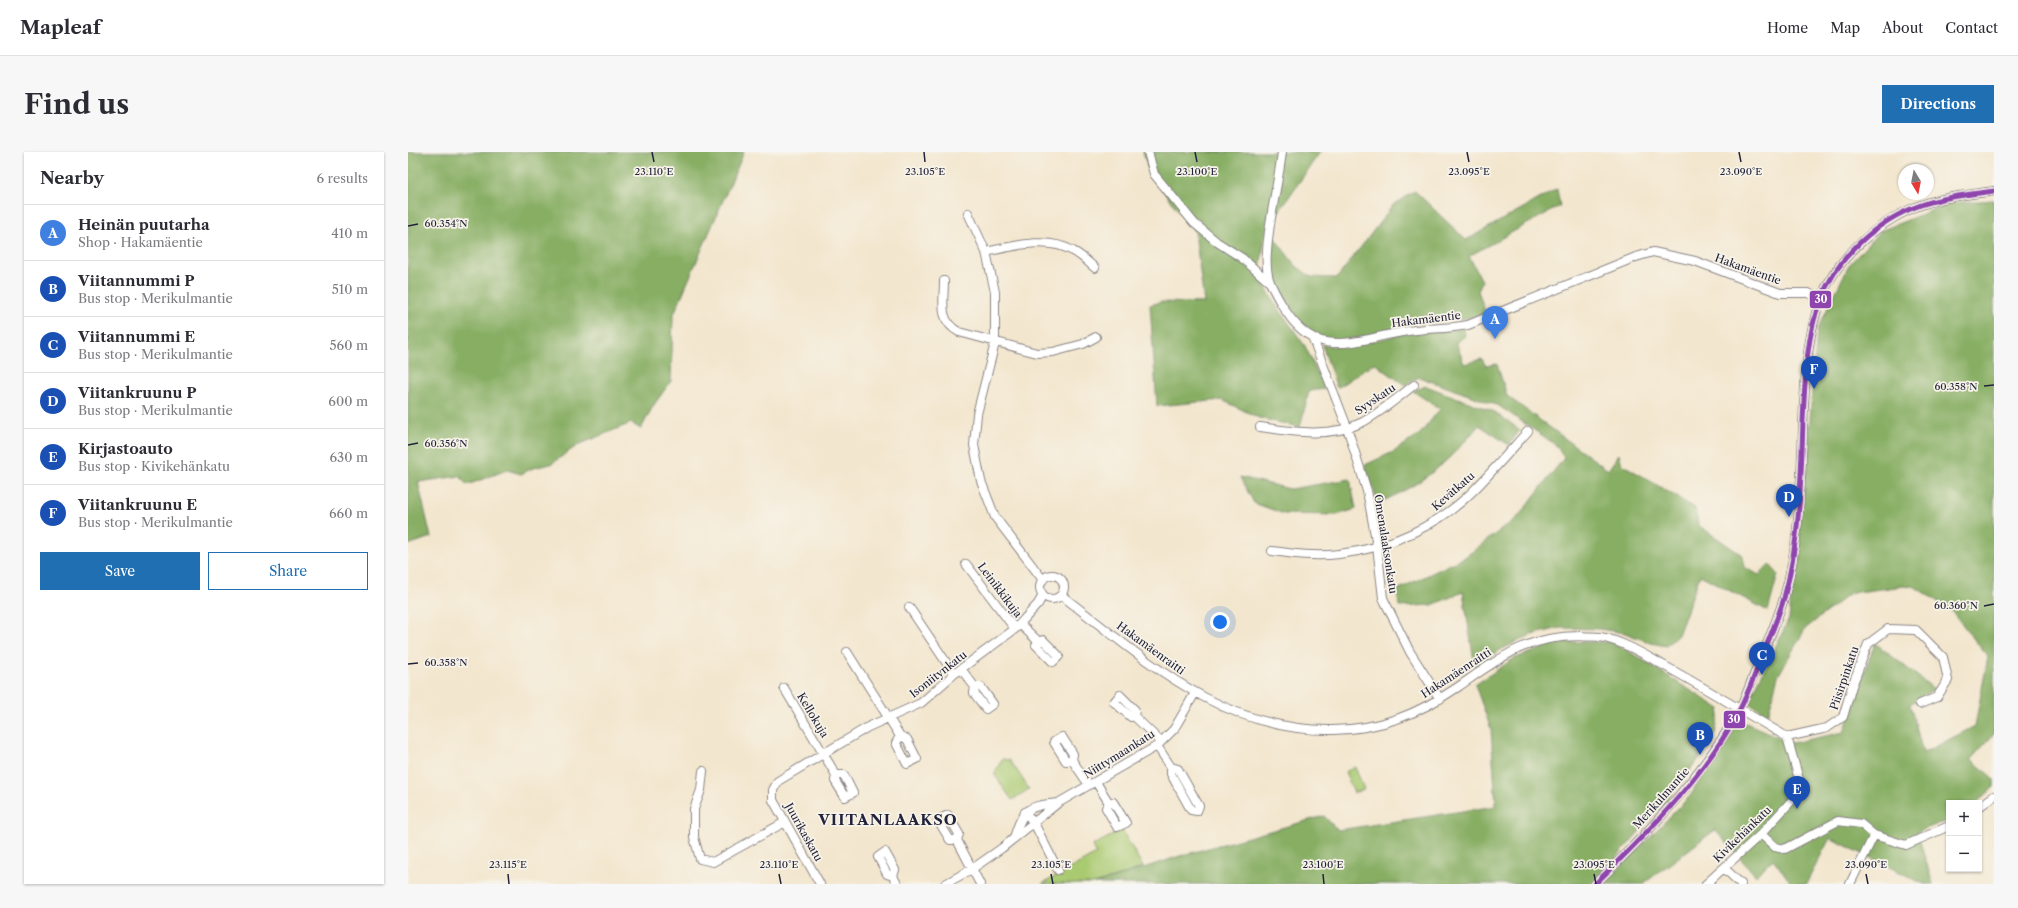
<!DOCTYPE html>
<meta charset="utf-8">
<style>
:root{--surface:#fff;--page:#f7f7f7;--text:#2b2b33;--muted:#7c7c81;--line:#e1e1e2;--accent:#1f6fb2}
body{margin:0;font-family:"Libre Caslon Text",serif;background:var(--page);color:var(--text)}
.controls{position:absolute;right:12px;bottom:12px;display:grid;overflow:hidden;border-radius:0px;box-shadow:0 1px 3px #0004}
.controls button{width:36px;height:36px;display:grid;place-items:center;padding:0;border:0;border-bottom:1px solid var(--line);background:var(--surface);color:var(--text);font:20px sans-serif}
.compass{position:absolute;left:1490px;top:12px;width:36px;height:36px;border-radius:50%;background:var(--surface);box-shadow:0 1px 3px #0004;rotate:170deg}
.you{position:absolute;left:812px;top:470px;width:14px;height:14px;margin:-10px;border:3px solid #fff;border-radius:50%;background:#1a73e8;box-shadow:0 0 0 6px #1a73e833}
.badge{display:grid;place-items:center;width:26px;height:26px;border-radius:50%;background:var(--accent);color:#fff;font-size:13px;font-weight:700}
.pin{position:absolute;translate:-50% -33px;filter:drop-shadow(0 1px 2px #0008)}
.pin::after{content:'';position:absolute;top:21px;width:14px;height:12px;background:inherit;clip-path:polygon(0 0,100% 0,50% 100%)}
.list{margin:0;padding:0;list-style:none}
h2{display:flex;justify-content:space-between;align-items:center;height:52px;margin:0;padding:0 16px;font-size:17px}
h2 small{font-size:13px;font-weight:400;color:var(--muted)}
.list li{display:grid;grid-template-columns:26px 1fr auto;gap:12px;align-items:center;box-sizing:border-box;height:56px;padding:0 16px;border-top:1px solid var(--line)}
.list b{display:block;font-size:15px;white-space:nowrap}
.list p{margin:0;font-size:13px;white-space:nowrap;color:var(--muted)}
.list em{font-size:13px;font-style:normal;color:var(--muted)}
.actions{display:flex;gap:8px;padding:12px 16px}
.actions a{flex:1;padding:9px 0;border:1px solid var(--accent);border-radius:0px;text-align:center;font-size:14px;color:var(--accent)}
.actions .main{background:var(--accent);color:#fff}
.map{position:relative;flex:none;width:1586px;height:732px;overflow:hidden;border-radius:0px}
header{display:flex;align-items:center;gap:24px;box-sizing:border-box;height:56px;padding:0 20px;background:var(--surface);border-bottom:1px solid var(--line)}
header strong{font-size:19px}
nav{display:flex;gap:22px;margin-inline-start:auto;font-size:14px}
.intro{display:flex;align-items:center;justify-content:space-between;box-sizing:border-box;height:96px;padding:0 24px}
h1{margin:0;font-size:28px}
.button{padding:10px 18px;border-radius:0px;background:var(--accent);color:#fff;font-size:14px;font-weight:700}
main{display:flex;gap:24px;padding:0 24px}
aside{flex:1;background:var(--surface);border-radius:0px;box-shadow:0 1px 3px #0004}
.map>svg:first-child{display:block}
.green{fill:#aaca72;stroke:#667656}
.forest{fill:#87ae64;stroke:#546850}
.lines{fill:none;stroke-linecap:round;stroke-linejoin:round}
.minor-casing{stroke:#8a8484;stroke-width:10}
.minor{stroke:#fff;stroke-width:8}
.bus-1-casing{stroke:#f7f3e8;stroke-width:8}
.bus-1{stroke:#8e44ad;stroke-width:5}
.ticks{fill:none;stroke:#22223b;stroke-width:1.5}
.labels{text-anchor:middle;stroke-width:3.5;stroke-linejoin:round;paint-order:stroke}
.street-label{font-size:11px;fill:#22223b;stroke:#f7f3e8}
.district-label{font-size:15px;font-weight:bold;letter-spacing:1px;fill:#22223b;stroke:#f7f3e8}
.ticks-label{font-size:10px;text-anchor:middle;fill:#22223b;stroke:#f7f3e8;stroke-width:3.5;stroke-linejoin:round;paint-order:stroke}
.line-badge{stroke:#f7f3e8;stroke-width:1.5}
.badge-label{font-size:11px;text-anchor:middle;font-weight:bold;fill:#fff}
</style>
<header>
<strong>Mapleaf</strong>
<nav><a>Home</a><a>Map</a><a>About</a><a>Contact</a></nav>
</header>
<div class="intro"><h1>Find us</h1><a class="button">Directions</a></div>
<main>
<aside>
<h2>Nearby<small>6 results</small></h2>
<ul class="list">
<li><span class="badge" style="background:#3f7fe0">A</span><div><b>Heinän puutarha</b><p>Shop · Hakamäentie</p></div><em>410 m</em></li>
<li><span class="badge" style="background:#1a4fb4">B</span><div><b>Viitannummi P</b><p>Bus stop · Merikulmantie</p></div><em>510 m</em></li>
<li><span class="badge" style="background:#1a4fb4">C</span><div><b>Viitannummi E</b><p>Bus stop · Merikulmantie</p></div><em>560 m</em></li>
<li><span class="badge" style="background:#1a4fb4">D</span><div><b>Viitankruunu P</b><p>Bus stop · Merikulmantie</p></div><em>600 m</em></li>
<li><span class="badge" style="background:#1a4fb4">E</span><div><b>Kirjastoauto</b><p>Bus stop · Kivikehänkatu</p></div><em>630 m</em></li>
<li><span class="badge" style="background:#1a4fb4">F</span><div><b>Viitankruunu E</b><p>Bus stop · Merikulmantie</p></div><em>660 m</em></li>
</ul>
<div class="actions"><a class="main">Save</a><a>Share</a></div>
</aside>
<div class="map">
<svg width="1586" height="732" viewBox="0 0 1586 732">
<rect width="100%" height="100%" fill="#f7f3e8"/>
<filter id="ink" filterUnits="userSpaceOnUse"><feTurbulence type="fractalNoise" baseFrequency=".025" numOctaves="2"/><feDisplacementMap in="SourceGraphic" scale="8" xChannelSelector="R" yChannelSelector="G"/><feConvolveMatrix kernelMatrix="1 2 1 2 8 2 1 2 1" color-interpolation-filters="sRGB"/></filter>
<filter id="wash" filterUnits="userSpaceOnUse"><feTurbulence type="fractalNoise" baseFrequency=".012" numOctaves="4" result="noise"/><feDisplacementMap in="SourceGraphic" scale="16" xChannelSelector="R" yChannelSelector="G"/><feGaussianBlur stdDeviation="0.9" result="paint"/><feColorMatrix in="noise" values="0 0 0 0 0 0 0 0 0 0 0 0 0 0 0 0 0 1.4 0 .05"/><feComposite in="paint" operator="in"/></filter>
<g filter="url(#wash)">
<rect width="100%" height="100%" fill="#f3e6ce"/>
<!-- green -->
<path class="green" d="M594 607 602 608 621 637 604 648 586 622Z
M947 615 956 637 946 641 937 620Z
M714 678 735 715 687 732H634L688 702 684 694Z"/>
<!-- forest -->
<path class="forest" d="M0 0H336L265 164 263 229 245 254 233 277 223 271 170 293 143 312 125 316 113 322 99 318 59 333 52 324 10 330 23 385 0 393Z
M735 0H912L858 78 851 124 868 153 897 194 917 237 901 239 892 275 851 266 814 248 749 254 742 153 753 150 796 151 787 80 758 43 740 17Z
M1149 37 1152 54 1061 104 1074 129 1070 139 1078 162C1052 169 1026 169 999 173 974 177 951 189 925 188 890 185 868 146 863 114 862 105 864 93 865 84L887 113 903 125 929 126 986 52 1007 39 1058 88Z
M1586 48V582L1563 607 1586 627V635L1568 651H1541V668L1509 680 1525 732H1516L1422 686 1398 732H1384L1365 707 1348 724 1307 678 1235 732H1196L1282 644 1331 568 1384 591 1436 580 1467 491 1526 537 1502 552 1515 601 1567 574 1580 505 1543 458 1504 433 1442 441 1397 477 1370 524 1360 562 1340 551 1381 467 1402 267 1409 178 1441 113 1472 79 1542 51Z
M1056 177 1057 184 1048 190 1056 212 1074 207 1078 214 1089 212 1099 244 1200 318 1211 302 1214 312 1287 356 1290 373 1334 403 1336 415 1351 423 1361 412 1370 422 1360 459 1292 423 1270 483 1258 494 1243 491 1217 481 1191 477 1152 476 1123 483 1092 498 1067 515 1055 440 1024 453 991 455 989 438 1057 405 1110 365 1156 306 1148 293 1091 254 1011 225 997 233 966 211 929 236 914 193C943 198 972 186 1000 181 1019 179 1037 180 1056 177Z
M1018 234 1087 260 1112 278 1101 293 1071 273C1041 310 1014 333 970 351L957 313 987 299 1012 282 1032 257 1005 239Z
M832 325 882 337 942 327 948 357 929 363 876 362 846 351Z
M1152 490H1206L1312 557 1306 587 1267 638 1212 702 1183 732H687L772 704 916 664 930 678 1088 654 1083 577 1067 533 1105 507Z"/>
</g>
<g filter="url(#ink)">
<g class="lines">
<!-- minor casing -->
<g class="minor-casing">
<path id="minor" d="M740 0 746 22 786 71 809 90 834 106 860 129
M874 0C870 33 861 66 859 99 857 124 862 133 874 153 908 212 947 187 1000 179 1020 176 1040 177 1060 173L1228 105 1245 100 1287 109 1372 141H1400L1413 147
M560 61 578 100 587 140V191L569 262 566 293 573 329 587 365 635 428
M578 100C606 94 639 84 665 99 673 103 680 110 687 116
M536 129C536 150 530 169 551 180L629 201 645 200 675 192 688 185
M905 187 939 275 959 339 969 394 975 446 1002 500 1032 547
M852 275C885 280 924 286 955 270 973 260 990 246 1006 233
M864 399C886 402 908 405 931 402 979 397 1032 373 1066 338 1085 319 1102 299 1120 279
M558 412 607 477
M632 435a12 12 0 1 1 24 0a12 12 0 1 1-24 0Z
M653 443C737 507 813 580 925 578 974 577 1010 562 1050 535 1092 506 1118 484 1172 484 1178 485 1186 484 1192 485 1212 488 1237 503 1255 513 1297 536 1338 561 1379 585L1391 627 1387 645 1353 682 1298 732
M501 455 546 522
M613 473 631 490 628 493 645 510 651 504 635 488 631 490
M439 500 492 584 488 591 499 612 509 607 499 587 492 584
M553 517 567 535 566 541 578 557 585 552 573 535H567
M376 536 428 623 427 629 437 645 445 641 436 623H428
M726 564 727 558 712 543 706 550 723 565 726 564 753 590
M1379 585 1419 576 1435 565 1444 534 1460 492 1480 477 1508 478 1535 505 1540 528 1529 545 1512 552
M749 594 763 615V622L783 658 789 659 791 654 770 617 763 615
M664 608 665 602 654 585 646 590 658 609 664 608 681 633
M295 619 293 638 286 657V685L292 707 305 710 377 670
M688 630 701 651 698 656 709 675 718 671 705 650 701 651
M1571 655 1586 644
M617 660 626 671 650 718
M1353 682 1367 695 1377 697 1430 669 1453 672 1466 683 1498 693 1541 674
M606 686C615 656 620 654 650 651
M549 688 551 682 540 663 530 668 542 688H549L572 732
M1316 716 1333 732
M485 724 487 718 477 700 470 705 479 722 485 724 489 732
M412 732 365 648V638L370 629 460 575 513 551 546 522 607 477 630 452 635 443
M537 732 564 717 594 696 650 651 749 594 766 577 787 541
M1187 732C1241 680 1294 624 1331 559 1337 547 1341 535 1346 523 1357 497 1368 472 1376 446 1394 385 1393 314 1396 252 1398 217 1400 182 1412 149 1427 108 1466 73 1505 56 1531 45 1559 43 1586 39
M1442 732 1466 683"/>
</g>
<!-- minor -->
<use href="#minor" class="minor"/>
<!-- bus-1 casing -->
<g class="bus-1-casing">
<path id="bus-1" d="M1187 732C1240 680 1296 625 1331 559 1340 542 1346 524 1353 507 1361 487 1370 466 1376 446 1392 388 1393 328 1395 269 1397 229 1398 186 1412 149 1429 105 1469 68 1513 53 1537 45 1562 42 1586 39"/>
</g>
<!-- bus-1 -->
<use href="#bus-1" class="bus-1"/>
</g>
</g>
<!-- ticks -->
<path class="ticks" d="M244 0 246 10M516 0 517 10M787 0 789 10M1059 0 1061 10M1331 0 1333 10M0 74 10 72M1576 234 1586 233M0 293 10 291M1576 454 1586 452M0 512 10 511M100 722 101 732M371 722 373 732M643 722 645 732M915 722 916 732M1186 722 1188 732M1458 722 1460 732"/>
<g class="labels">
<!-- street labels -->
<g class="street-label">
<text transform="translate(1340 117) rotate(20)" y="4">Hakamäentie</text>
<text transform="translate(1018 167) rotate(-7)" y="4">Hakamäentie</text>
<text transform="translate(967 247) rotate(-34)" y="4">Syyskatu</text>
<text transform="translate(1045 339) rotate(-41)" y="4">Kevätkatu</text>
<text transform="translate(978 392) rotate(81)" y="4">Omenalaaksonkatu</text>
<text transform="translate(592 438) rotate(53)" y="4">Leinikkikuja</text>
<text transform="translate(743 496) rotate(36)" y="4">Hakamäenraitti</text>
<text transform="translate(1048 521) rotate(-33)" y="4">Hakamäenraitti</text>
<text transform="translate(530 522) rotate(-38)" y="4">Isoniitynkatu</text>
<text transform="translate(1436 526) rotate(-71)" y="4">Piisirpinkatu</text>
<text transform="translate(405 563) rotate(59)" y="4">Kellokuja</text>
<text transform="translate(711 602) rotate(-32)" y="4">Niittymaankatu</text>
<text transform="translate(1253 646) rotate(-48)" y="4">Merikulmantie</text>
<text transform="translate(396 680) rotate(61)" y="4">Juurikaskatu</text>
<text transform="translate(1334 682) rotate(-44)" y="4">Kivikehänkatu</text>
</g>
<!-- district labels -->
<g class="district-label">
<text x="480" y="673">VIITANLAAKSO</text>
</g>
</g>
<g class="ticks-label">
<text x="1061" y="23">23.095°E</text>
<text x="246" y="23">23.110°E</text>
<text x="517" y="23">23.105°E</text>
<text x="789" y="23">23.100°E</text>
<text x="1333" y="23">23.090°E</text>
<text x="38" y="75">60.354°N</text>
<text x="1548" y="238">60.358°N</text>
<text x="38" y="295">60.356°N</text>
<text x="1548" y="457">60.360°N</text>
<text x="38" y="514">60.358°N</text>
<text x="100" y="716">23.115°E</text>
<text x="371" y="716">23.110°E</text>
<text x="643" y="716">23.105°E</text>
<text x="915" y="716">23.100°E</text>
<text x="1186" y="716">23.095°E</text>
<text x="1458" y="716">23.090°E</text>
</g>
<g class="line-badge">
<rect x="1401" y="138" width="23" height="19" rx="4" fill="#8e44ad"/>
<rect x="1315" y="558" width="23" height="19" rx="4" fill="#8e44ad"/>
</g>
<g class="badge-label">
<text x="1413" y="151">30</text>
<text x="1326" y="571">30</text>
</g>
</svg>
<div class="controls">
<button>+</button>
<button>−</button>
</div>
<svg class="compass" viewBox="-18 -18 36 36"><path d="M0-13l5 13h-10z" fill="#e53935"/><path d="M0 13l5-13h-10z" fill="#7c7c81"/></svg>
<div class="you"></div>
<div class="pin badge" style="left:1087px;top:187px;background:#3f7fe0">A</div>
<div class="pin badge" style="left:1292px;top:603px;background:#1a4fb4">B</div>
<div class="pin badge" style="left:1354px;top:523px;background:#1a4fb4">C</div>
<div class="pin badge" style="left:1381px;top:365px;background:#1a4fb4">D</div>
<div class="pin badge" style="left:1389px;top:657px;background:#1a4fb4">E</div>
<div class="pin badge" style="left:1406px;top:237px;background:#1a4fb4">F</div>
</div>
</main>
